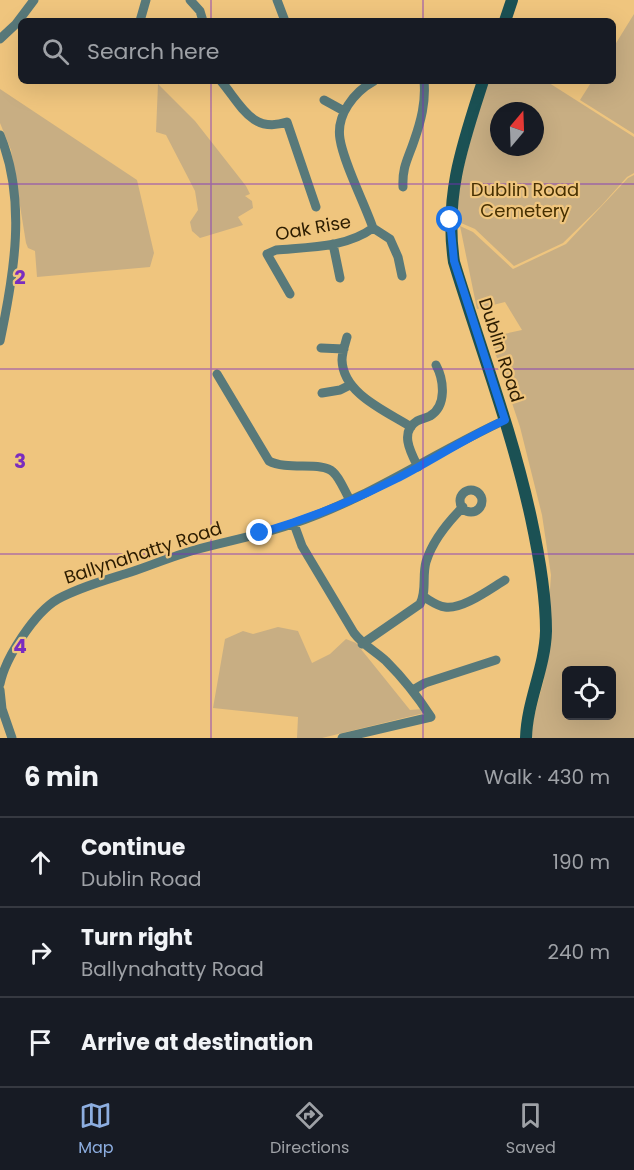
<!DOCTYPE html>
<meta charset="utf-8">
<style>
:root{--surface:#171b24;--page:#242831;--text:#f1f3f6;--muted:#9ea1a6;--line:#363941;--accent:#8daee0}
body{margin:0;font-family:Poppins,sans-serif;background:var(--page);color:var(--text)}
.controls{position:absolute;right:18px;bottom:18px;display:grid;overflow:hidden;border-radius:9px;box-shadow:0 6px 24px #0002}
.controls button{width:54px;height:54px;display:grid;place-items:center;padding:0;border:0;border-bottom:2px solid var(--line);background:var(--surface);color:var(--text);font:30px sans-serif}
.compass{position:absolute;left:490px;top:102px;width:54px;height:54px;border-radius:50%;background:var(--surface);box-shadow:0 6px 24px #0002;rotate:19deg}
.stop{position:absolute;width:18px;height:18px;margin:-14px;border:4px solid #1a73e8;border-radius:50%;background:#fff}
.stop.end{background:#1a73e8;border-color:#fff;box-shadow:0 2px 6px #0008}
.list{margin:0;padding:0;list-style:none}
h2{display:flex;justify-content:space-between;align-items:center;height:78px;margin:0;padding:0 24px;font-size:26px}
h2 small{font-size:20px;font-weight:400;color:var(--muted)}
.list li{display:grid;grid-template-columns:39px 1fr auto;gap:18px;align-items:center;box-sizing:border-box;height:90px;padding:0 24px;border-top:2px solid var(--line)}
.list b{display:block;font-size:22px;white-space:nowrap}
.list p{margin:0;font-size:20px;white-space:nowrap;color:var(--muted)}
.list em{font-size:20px;font-style:normal;color:var(--muted)}
.icon{flex:none;width:33px;height:33px;fill:none;stroke:currentColor;stroke-width:2;stroke-linecap:round;stroke-linejoin:round}
.map{position:relative;flex:none;width:634px;height:738px;overflow:hidden}
.search{position:absolute;background:var(--surface);box-shadow:0 6px 24px #0002;left:18px;right:18px;top:18px;height:66px;display:flex;align-items:center;gap:15px;box-sizing:border-box;padding:0 21px;border-radius:9px;color:var(--muted);font-size:22px}
.sheet{height:348px;background:var(--surface)}
nav{display:flex;justify-content:space-around;align-items:center;box-sizing:border-box;height:84px;border-top:2px solid var(--line);background:var(--surface);font-size:16px;color:var(--muted)}
nav a{display:grid;justify-items:center;gap:3px}
nav .on{color:var(--accent)}
.map>svg:first-child{display:block}
.green{fill:#c8ae83;fill-rule:evenodd}
.lines{fill:none;stroke-linecap:round;stroke-linejoin:round}
.street{stroke:#58797a;stroke-width:9}
.secondary{stroke:#1b5154;stroke-width:12}
.route{stroke:#1a73e8;stroke-width:8}
.grid{fill:none;stroke:#7b2cbf;stroke-width:1.5;stroke-opacity:0.55}
.labels{text-anchor:middle;stroke-width:4.5;stroke-linejoin:round;paint-order:stroke}
.park-label{font-size:18px;fill:#473001;stroke:#efc57e}
.street-label{font-size:18px;fill:#2c1c00;stroke:#efc57e}
.grid-label{font-size:20px;text-anchor:middle;font-weight:bold;fill:#7b2cbf;stroke:#efc57e;stroke-width:4.5;stroke-linejoin:round;paint-order:stroke}
</style>
<div class="map">
<svg width="634" height="738" viewBox="0 0 634 738">
<rect width="100%" height="100%" fill="#efc57e"/>
<!-- green -->
<path class="green" d="M634 14V134L580 100 592 81H613V48Z
M486 81H546L634 137V173L627 177 601 206 563 243 514 266 475 229 454 220 455 200ZM499 111H535V147H499Z
M158 84 195 121 246 186 250 194 245 196 252 201 253 208 238 217 243 225 200 238 192 231 190 222 198 210 195 191 166 135 156 132Z
M0 89 137 180 154 253 150 267 37 277 35 251 28 248 26 243 11 150 0 123Z
M634 175V738H531L534 717 544 679 551 575 542 515 520 427 490 337 522 330 505 302 477 309 460 226 473 232 513 269 566 244 628 178ZM566 670H612V716H566Z
M278 627 298 631 312 663 330 654 346 639 356 643 410 710 423 709 424 713 322 738H297L298 717 213 708 225 639 243 631 253 634Z"/>
<g class="lines">
<!-- street -->
<path class="street" d="M190 0 200 11 203 21
M277 0 285 21
M140 21 146 0
M0 39 16 24 34 0
M221 81C241 105 252 134 287 122L316 207
M324 100 344 111
M0 135C27 200 14 275 0 341
M403 187C402 167 408 159 414 141 421 121 426 102 424 81
M373 228C364 202 344 164 340 139 336 115 354 92 374 81
M373 228 390 239 398 257 402 276
M333 244 340 278
M290 294 267 254 276 250C308 247 346 248 373 228
M347 337C345 344 342 353 342 360 343 394 386 411 411 427
M321 348 344 349
M217 374 269 461C287 471 322 461 333 472 340 478 345 492 350 500
M322 393 340 390 350 385
M418 467C411 453 399 432 417 421 421 419 426 418 430 416 447 406 444 380 436 365
M460 501a11 11 0 1 1 22 0a11 11 0 1 1-22 0Z
M294 524 302 546 354 633C363 645 375 651 386 661 403 678 418 697 431 717L342 738
M424 597C431 601 437 606 445 607 462 610 490 589 505 580
M362 644 420 604C427 591 422 576 426 562 432 542 448 522 463 507
M0 684C5 658 35 612 58 599 80 587 106 580 131 572 152 565 173 556 195 550 228 541 261 535 292 524 368 499 433 453 505 420
M0 690 2 709 12 738
M413 690 425 683 496 660"/>
<!-- secondary -->
<path class="secondary" d="M505 21 512 0
M483 81C463 143 444 195 454 262 480 347 512 431 531 518 539 555 546 593 546 631 545 668 527 701 526 738"/>
</g>
<g class="lines">
<!-- route -->
<path class="route" d="M260 533C308 519 351 502 396 479 433 460 467 437 505 420L454 261 450 220"/>
</g>
<!-- grid -->
<path class="grid" d="M211 0V21M423 0V21M211 81V738M423 81V738M0 184H634M0 369H634M0 554H634"/>
<g class="labels">
<!-- park labels -->
<g class="park-label">
<text x="525" y="196">Dublin Road<tspan x="525" dy="21">Cemetery</tspan></text>
</g>
<!-- street labels -->
<g class="street-label">
<text transform="translate(313 228) rotate(-10)" y="6">Oak Rise</text>
<text transform="translate(501 350) rotate(72)" y="6">Dublin Road</text>
<text transform="translate(143 553) rotate(-18)" y="6">Ballynahatty Road</text>
</g>
</g>
<g class="grid-label">
<text x="20" y="284">2</text>
<text x="20" y="468">3</text>
<text x="20" y="653">4</text>
</g>
</svg>
<div class="controls">
<button><svg class="icon" aria-label="locate" viewBox="0 0 24 24"><circle cx="12" cy="12" r="6"/><path d="M12 2v4M12 18v4M2 12h4M18 12h4"/></svg></button>
</div>
<svg class="compass" viewBox="-18 -18 36 36"><path d="M0-13l5 13h-10z" fill="#e53935"/><path d="M0 13l5-13h-10z" fill="#9ea1a6"/></svg>
<div class="stop" style="left:450px;top:220px"></div>
<div class="stop end" style="left:260px;top:533px"></div>
<div class="search"><svg class="icon" aria-label="search" viewBox="0 0 24 24"><circle cx="10" cy="10" r="6"/><path d="M15 15l6 6"/></svg>Search here</div>
</div>
<section class="sheet">
<h2>6 min<small>Walk · 430 m</small></h2>
<ul class="list">
<li><svg class="icon" aria-label="ahead" viewBox="0 0 24 24"><path d="M12 20V5M6 11l6-6 6 6"/></svg><div><b>Continue</b><p>Dublin Road</p></div><em>190 m</em></li>
<li><svg class="icon" aria-label="right" viewBox="0 0 24 24"><path d="M7 20v-9h11M14 6l5 5-5 5"/></svg><div><b>Turn right</b><p>Ballynahatty Road</p></div><em>240 m</em></li>
<li><svg class="icon" aria-label="arrive" viewBox="0 0 24 24"><path d="M6 21V4h12l-3 4 3 4H6"/></svg><div><b>Arrive at destination</b></div></li>
</ul>
</section>
<nav>
<a class="on"><svg class="icon" aria-label="map" viewBox="0 0 24 24"><path d="M3 6l6-2 6 2 6-2v14l-6 2-6-2-6 2zM9 4v14M15 6v14"/></svg>Map</a>
<a><svg class="icon" aria-label="directions" viewBox="0 0 24 24"><path d="M12 3l9 9-9 9-9-9zM9 14v-3h6M13 9l2 2-2 2"/></svg>Directions</a>
<a><svg class="icon" aria-label="saved" viewBox="0 0 24 24"><path d="M7 4h10v16l-5-4-5 4z"/></svg>Saved</a>
</nav>
